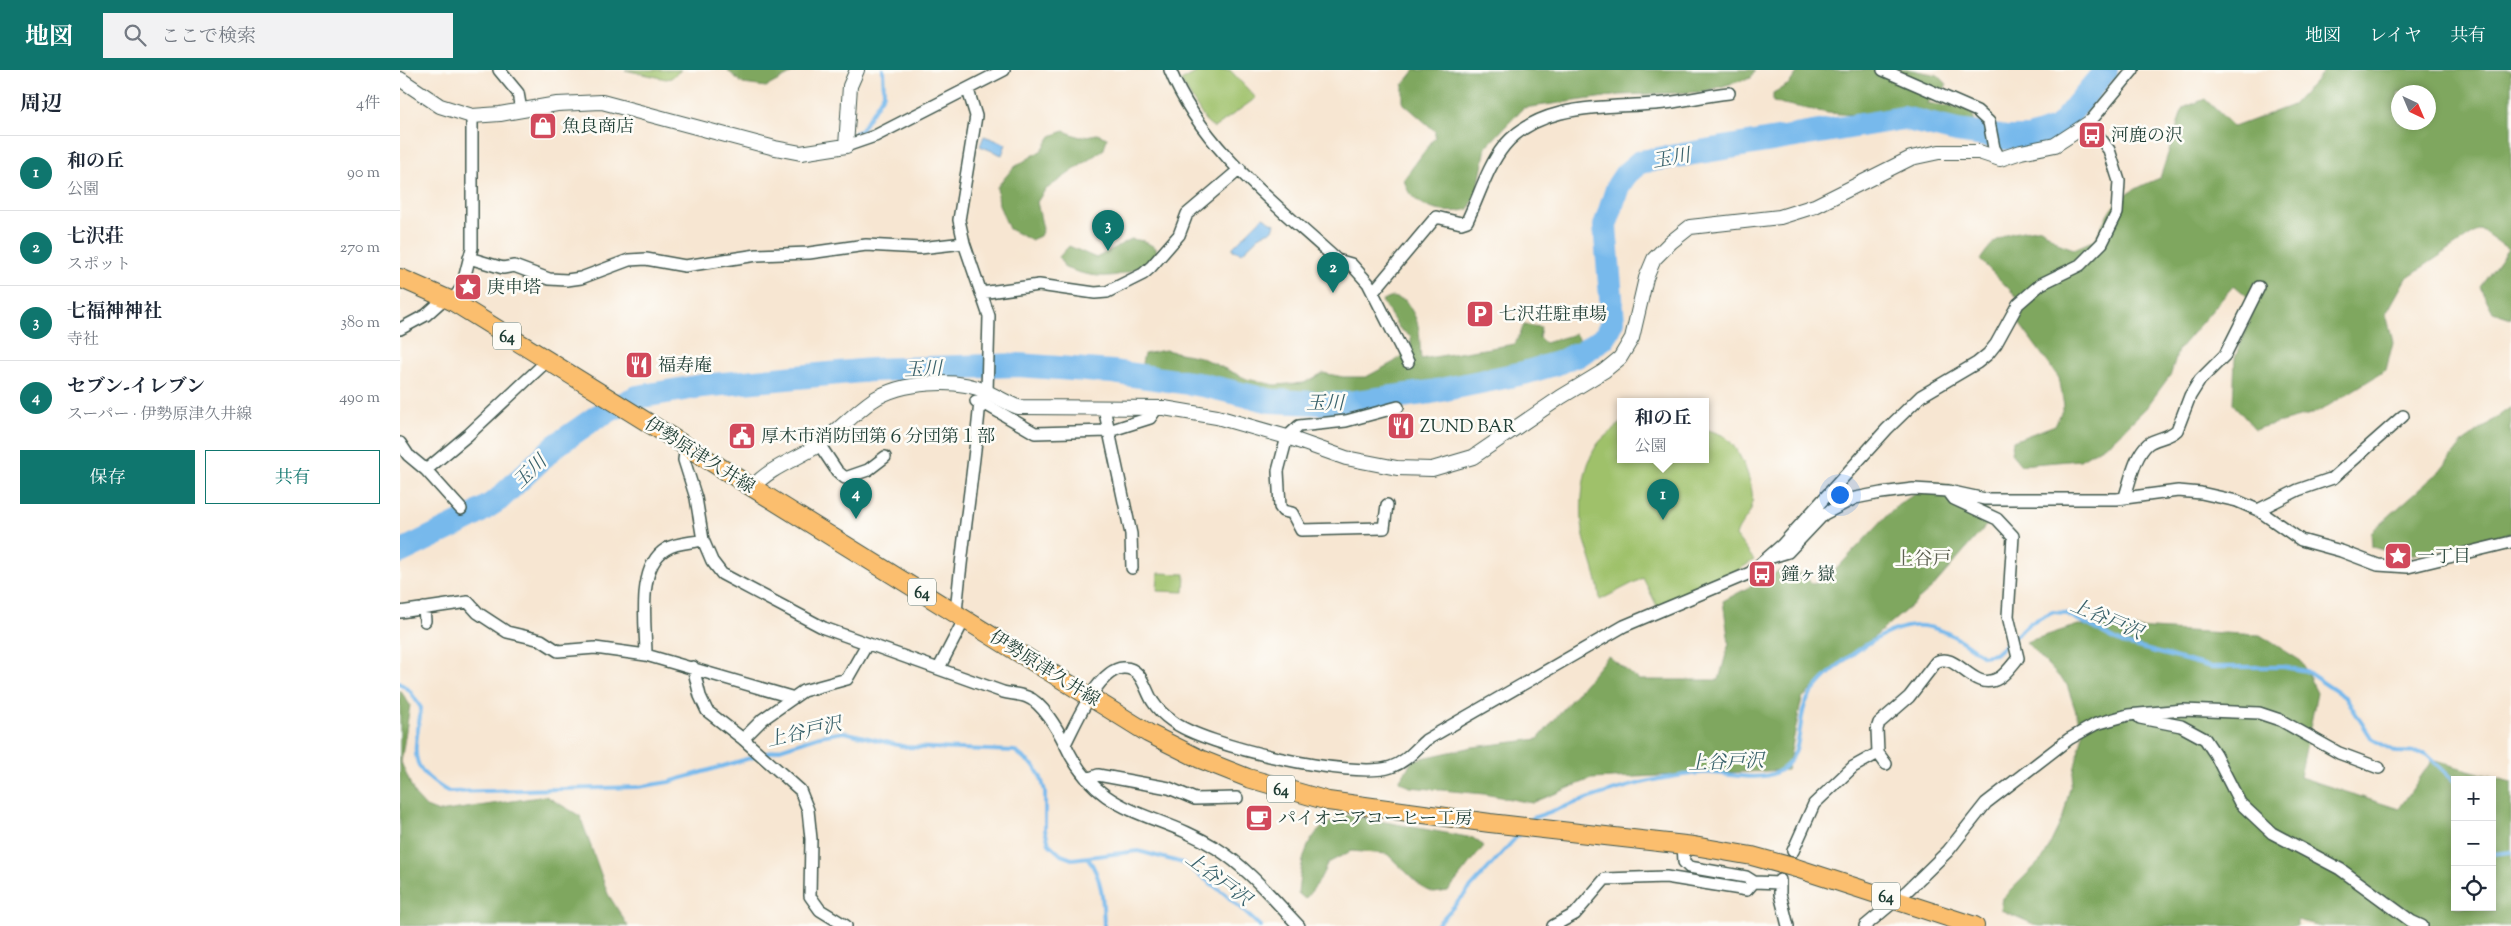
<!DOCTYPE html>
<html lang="ja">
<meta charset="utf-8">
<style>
:root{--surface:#fff;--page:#f2f2f3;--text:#1f2937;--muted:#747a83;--line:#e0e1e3;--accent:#0f766e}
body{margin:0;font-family:"Sorts Mill Goudy","Noto Serif JP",serif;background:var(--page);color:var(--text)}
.controls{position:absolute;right:15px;bottom:15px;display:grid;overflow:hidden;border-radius:0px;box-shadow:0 2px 8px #0003}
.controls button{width:45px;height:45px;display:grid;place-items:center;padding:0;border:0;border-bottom:1px solid var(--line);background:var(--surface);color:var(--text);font:25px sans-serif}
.compass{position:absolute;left:1991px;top:15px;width:45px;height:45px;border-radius:50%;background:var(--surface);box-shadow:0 2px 8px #0003;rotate:136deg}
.you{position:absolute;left:1439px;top:424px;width:18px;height:18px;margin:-12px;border:4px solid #fff;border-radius:50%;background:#1a73e8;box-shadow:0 0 0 8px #1a73e833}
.badge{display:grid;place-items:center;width:32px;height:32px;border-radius:50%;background:var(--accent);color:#fff;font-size:16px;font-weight:700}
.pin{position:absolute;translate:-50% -41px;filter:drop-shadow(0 1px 2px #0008)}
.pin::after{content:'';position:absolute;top:26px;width:18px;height:15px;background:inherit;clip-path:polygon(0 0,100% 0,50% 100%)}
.popup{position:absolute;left:1217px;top:328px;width:92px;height:65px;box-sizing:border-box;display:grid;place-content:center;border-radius:0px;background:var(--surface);filter:drop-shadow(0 1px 4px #0005);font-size:16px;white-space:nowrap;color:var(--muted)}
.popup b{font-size:19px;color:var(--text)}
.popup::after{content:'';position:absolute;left:50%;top:100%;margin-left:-10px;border:10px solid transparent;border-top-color:var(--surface)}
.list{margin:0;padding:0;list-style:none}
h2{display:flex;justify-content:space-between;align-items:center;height:65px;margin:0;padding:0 20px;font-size:21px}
h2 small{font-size:16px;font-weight:400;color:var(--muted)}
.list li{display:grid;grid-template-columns:32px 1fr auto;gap:15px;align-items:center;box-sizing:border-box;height:75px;padding:0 20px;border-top:1px solid var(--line)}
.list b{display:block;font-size:19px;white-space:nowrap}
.list p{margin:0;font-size:16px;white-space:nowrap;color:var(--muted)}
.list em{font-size:16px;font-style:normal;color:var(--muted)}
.actions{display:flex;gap:10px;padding:15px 20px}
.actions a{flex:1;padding:11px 0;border:1px solid var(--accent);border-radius:0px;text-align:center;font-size:18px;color:var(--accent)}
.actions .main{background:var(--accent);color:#fff}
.icon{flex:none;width:28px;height:28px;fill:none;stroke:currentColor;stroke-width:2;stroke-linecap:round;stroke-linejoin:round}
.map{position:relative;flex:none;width:2111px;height:856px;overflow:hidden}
header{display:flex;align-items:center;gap:30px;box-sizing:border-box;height:70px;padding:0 25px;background:var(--accent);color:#fff}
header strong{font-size:24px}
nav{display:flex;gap:28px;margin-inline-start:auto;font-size:18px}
.search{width:350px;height:45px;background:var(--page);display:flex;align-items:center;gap:12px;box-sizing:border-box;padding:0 18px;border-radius:0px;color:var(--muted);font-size:19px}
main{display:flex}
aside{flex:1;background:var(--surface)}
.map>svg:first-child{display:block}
.green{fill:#9fc16a;stroke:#5f7f4f}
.forest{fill:#7fa75e;stroke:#4f7249;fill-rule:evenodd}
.water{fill:#77b9ec;stroke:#4b7b90}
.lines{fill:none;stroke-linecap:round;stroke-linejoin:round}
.stream{stroke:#77b9ec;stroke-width:4}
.river{stroke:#77b9ec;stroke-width:24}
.minor-casing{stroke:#3f564c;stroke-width:14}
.tertiary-casing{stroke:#3f564c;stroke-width:16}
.primary-casing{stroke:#3f564c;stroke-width:20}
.minor{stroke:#fff;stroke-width:11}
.tertiary{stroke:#fff;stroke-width:14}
.primary{stroke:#fbbe6e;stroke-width:18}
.primary-bridge-casing{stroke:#3f564c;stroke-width:20;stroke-linecap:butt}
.primary-bridge{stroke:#fbbe6e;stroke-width:18}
.labels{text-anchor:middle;stroke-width:5;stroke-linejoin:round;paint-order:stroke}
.shield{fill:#fdfcf7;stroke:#62766e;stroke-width:1}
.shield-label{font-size:16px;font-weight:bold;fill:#1f3d34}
.poi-label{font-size:18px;fill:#1f3d34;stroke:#fdfcf7;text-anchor:start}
.street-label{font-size:18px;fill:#1f3d34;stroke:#fdfcf7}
.water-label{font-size:19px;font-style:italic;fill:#39626b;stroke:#fdfcf7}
.neighbourhood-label{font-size:19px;fill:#5d6051;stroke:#fdfcf7}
</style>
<header>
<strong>地図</strong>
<div class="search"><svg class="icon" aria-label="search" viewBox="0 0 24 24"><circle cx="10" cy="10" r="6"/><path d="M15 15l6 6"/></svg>ここで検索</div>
<nav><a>地図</a><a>レイヤ</a><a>共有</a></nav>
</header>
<main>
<aside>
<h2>周辺<small>4件</small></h2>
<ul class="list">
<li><span class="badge">1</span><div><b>和の丘</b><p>公園</p></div><em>90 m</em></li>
<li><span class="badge">2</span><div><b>七沢荘</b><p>スポット</p></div><em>270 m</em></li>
<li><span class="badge">3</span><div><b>七福神神社</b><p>寺社</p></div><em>380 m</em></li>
<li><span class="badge">4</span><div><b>セブン-イレブン</b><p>スーパー · 伊勢原津久井線</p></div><em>490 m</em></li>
</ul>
<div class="actions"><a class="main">保存</a><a>共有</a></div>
</aside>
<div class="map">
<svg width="2111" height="856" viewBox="0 0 2111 856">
<rect width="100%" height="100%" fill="#fdfcf7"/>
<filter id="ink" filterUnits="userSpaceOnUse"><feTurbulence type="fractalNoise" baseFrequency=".02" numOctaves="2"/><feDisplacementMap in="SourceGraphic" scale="10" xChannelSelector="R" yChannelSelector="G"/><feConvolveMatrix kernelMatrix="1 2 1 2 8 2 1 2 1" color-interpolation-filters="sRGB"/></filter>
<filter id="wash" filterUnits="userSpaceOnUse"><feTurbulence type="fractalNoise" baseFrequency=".0096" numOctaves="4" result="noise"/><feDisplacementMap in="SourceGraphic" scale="20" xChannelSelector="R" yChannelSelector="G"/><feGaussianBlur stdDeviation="1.12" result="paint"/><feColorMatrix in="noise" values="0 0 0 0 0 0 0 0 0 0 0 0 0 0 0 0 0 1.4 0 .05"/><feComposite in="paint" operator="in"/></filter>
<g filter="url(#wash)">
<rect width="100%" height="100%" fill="#f7e6d2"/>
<!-- green -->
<path class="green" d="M225 0H281L271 8 266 9Z
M801 0H830L856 28 814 58 805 50 781 11Z
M1220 353V389H1306V359C1311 361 1318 363 1324 366 1340 377 1356 418 1352 436 1350 447 1338 455 1336 466L1354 490 1318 513 1258 538 1243 508 1200 530C1198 509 1191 491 1185 471 1178 444 1181 393 1200 371 1206 365 1214 359 1220 353Z
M758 503 785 504 784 522 757 521Z"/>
<!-- forest -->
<path class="forest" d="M327 0H398L366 17 343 14Z
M1015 0H1355L1351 8 1302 22 1220 25 1123 38 1086 77 1078 119 1069 139C1049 145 1024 141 1010 124 1007 120 1005 113 1004 109L1035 67V61L1003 33V15Z
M1399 0H1512L1538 5 1547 14 1544 20 1526 33 1563 38 1573 44 1575 55 1565 61 1519 50 1428 43 1373 32V23L1389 14Z
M1925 0H2111V248L2093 242 2080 217 2108 179 2080 159 2006 208 1986 244 1993 272 1986 300 1918 342 1855 359 1833 334 1835 288 1856 234 1834 215 1778 280 1771 304 1746 338 1712 371 1680 390 1621 395 1611 383 1613 371 1655 355 1664 336 1659 308 1619 253 1625 235 1580 190C1599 161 1609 164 1641 158L1660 174 1674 179 1695 170C1713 130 1719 125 1760 108L1783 38 1805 29 1834 57 1893 35ZM1998 22H2028V52H1998Z
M664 61 680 67 697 64 707 68 704 79 645 120 637 132 643 159 640 166 631 170 609 159 599 135 597 117 613 98 642 80 651 66Z
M731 169 744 171 756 178 757 184C727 210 701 211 665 198L659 187 669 176 696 188Z
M993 227 1005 230C1023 256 1018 260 1021 289L1115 274 1124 255 1141 257 1139 267 1145 273 1175 264 1181 272 1170 280 1143 289 1132 296 1061 311 1042 309 1015 317 1007 331 983 336 950 338 939 327 923 323 879 326 861 324 748 301 742 293 744 284 765 280 800 287 847 309 875 315 904 313 923 303 943 307H966L994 292 1011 278V267L999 258 982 231Z
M2111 337V463L2005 486 1972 477 1971 462 2041 400 2063 372Z
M1532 412 1581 423 1590 451 1531 519 1402 628 1387 700 1191 709 1132 733 1084 724 1010 717 999 711 1013 690 1073 677 1138 669 1208 586 1239 610H1319L1329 573 1323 531 1381 500 1395 499 1412 513 1425 511 1494 438Z
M1678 555 1860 565 1901 591 1917 623 1900 707 1999 739 2032 690 2111 712V856H1921L1897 850V856H1638L1601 840 1603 828 1644 787 1663 747 1683 663 1667 615 1626 572ZM2055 710H2092V837H2055Z
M0 620 10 635 1 692 15 725 26 737 39 742 146 726 180 746 208 824 228 856H0Z
M947 745 1073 768 1084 776 1048 821 1034 823 1023 818 987 784 951 781 928 793 918 813 905 829 898 823C902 786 906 757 947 745Z"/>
<!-- water -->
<path class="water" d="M584 66 606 74 602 85 580 76Z
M863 147 875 154 873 160 862 164 842 183 833 180V177Z"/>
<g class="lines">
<!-- stream -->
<path class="stream" d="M455 63 461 60 484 24 483 0
M0 613 10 621 21 638C16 681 4 697 49 722L238 717 269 712 357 686
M364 684 420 666 444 662 506 677 615 681 635 697 641 708 645 721V760L649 774 661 785 672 789 738 781 783 793 825 824 860 856
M1129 753 1133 748C1188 728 1242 708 1301 703 1323 701 1356 713 1377 702 1407 687 1395 649 1408 628 1427 599 1486 552 1523 556 1547 559 1564 572 1583 586L1595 584 1630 553 1652 542 1665 543 1722 573 1811 597H1883L1906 601 1946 628 1972 669 1996 682 2025 683 2055 712
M2092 784 2111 782
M688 788C703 810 703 830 704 856
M1036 856 1121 762"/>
<!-- river -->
<path class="river" d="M0 482 70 448 98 430 155 376 198 346 237 327 302 316 471 300 618 295 713 302 803 315 871 331 941 334 1031 322 1124 303 1161 292 1174 285 1177 286 1205 267 1213 251 1205 156 1218 116 1226 104 1240 92 1503 48 1557 61 1606 68H1629L1658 58 1706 0"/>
</g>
</g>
<g filter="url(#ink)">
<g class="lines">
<!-- minor casing -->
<g class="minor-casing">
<path id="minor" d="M99 0 118 23 121 40
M770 0C802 79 876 134 937 190L951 194 968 213 1008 292
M1483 0 1577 41 1589 52 1594 78 1600 89
M446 76 475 66 604 0
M69 188 103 198 114 196 149 209 167 210 181 208 229 190 246 189 285 196 357 185 409 183 466 175 520 178 564 173
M974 221 1036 147 1061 153 1067 151C1079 127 1087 97 1104 76 1144 28 1217 40 1273 32 1292 29 1310 25 1329 23
M581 223 639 215 695 223 707 222 743 204 751 197 779 165 787 144 840 99
M52 231 62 217 72 178V46
M0 259 26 245 45 228
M576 331H580L635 363 709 361 750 348 757 338
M704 338 731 464 732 498
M0 373 8 385 26 400 68 365 147 291
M419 374 437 401 445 408 468 400 485 387
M286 376 284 390 296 428 303 470 312 491 322 504 424 558 603 622C611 624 620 624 627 627 642 632 658 660 665 674
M26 400 61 439
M1724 429C1730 413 1734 386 1748 374 1756 368 1769 368 1777 360L1790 326 1800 310 1825 285 1859 217
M987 435 984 458 901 460 892 443 883 441 880 437 878 401 887 367 899 356 946 351 998 337
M1858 440 1898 420 1933 408 2003 346
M1372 487 1388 482 1424 444 1455 428 1481 423 1513 419 1548 421 1585 429H1717L1778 421 1801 423 1837 431 1858 440 1901 470 1941 481 1978 495 2008 497 2111 472
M24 538 25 551
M0 542 68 532 78 543 107 562 141 570 158 581 195 578 246 585 391 627
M556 543C562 472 574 402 580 331L587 322 589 246 564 173 559 150 576 46 568 20
M246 585C246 555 236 497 266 479 277 472 291 473 303 470
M293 597 300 626 307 641 343 669 400 720 408 740 411 769 410 826 420 840 446 856
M539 598 565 548
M1740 648 1781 656 1805 669 1815 684 1840 733 1872 763 1940 799 2011 851 2022 856
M343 669 363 649 403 621 447 609 467 574
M1486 694 1478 683 1477 659 1479 653 1509 627 1536 592C1557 580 1573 624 1599 608 1606 604 1613 594 1618 588L1608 546 1613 466 1597 449 1554 429 1548 421
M687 709 698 705 769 718 795 729 837 728
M1283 774 1284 792 1289 797 1346 807 1354 812 1380 813
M1393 781 1414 734 1453 697 1478 683
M1380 810V824L1388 856
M899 856C873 829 848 798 816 778 756 740 699 749 665 674 675 655 698 599 723 598 742 597 745 620 753 632 758 640 765 646 772 651 804 676 953 710 991 697 1006 692 1015 680 1026 670L1224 556 1350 503 1382 475 1487 359 1521 326 1577 293 1588 284 1596 274 1618 234 1641 214 1680 195 1702 173 1717 143 1719 111 1709 80 1689 53 1733 0
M1153 856 1175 844 1205 809 1266 807 1347 820 1354 812
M1465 856 1508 820 1548 781 1586 733 1669 669 1696 654 1728 645 1783 640 1859 643 1880 650 1939 683 1979 698"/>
</g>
<!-- tertiary casing -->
<g class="tertiary-casing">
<path id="tertiary" d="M0 9 40 36 72 46 100 44 157 34 202 32 375 78 401 83 446 76 450 16 457 0
M353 417C370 397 398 389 420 374 438 361 454 343 473 330 501 312 556 307 587 322 598 327 607 333 618 337L764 338 817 347 887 367 946 388 997 398 1032 399 1073 387 1161 327 1204 301 1220 288 1232 268 1246 208 1254 189 1271 172 1290 157 1380 147 1415 136 1511 88 1539 82H1579L1600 89 1621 82 1655 75 1689 53"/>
</g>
<!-- primary casing -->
<g class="primary-casing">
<path id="primary" d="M0 208 52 231 748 663 800 689 848 708 928 731 1090 753 1294 776
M1396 798 1575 856"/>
</g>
<!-- minor -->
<use href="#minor" class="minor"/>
<!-- tertiary -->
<use href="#tertiary" class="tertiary"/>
<!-- primary -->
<use href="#primary" class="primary"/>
<!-- primary-bridge casing -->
<g class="primary-bridge-casing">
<path id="primary-bridge" d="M1294 776 1352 786 1396 798"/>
</g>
<!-- primary-bridge -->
<use href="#primary-bridge" class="primary-bridge"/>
</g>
</g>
<!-- icons -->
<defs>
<g id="shop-square" transform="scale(1.4375)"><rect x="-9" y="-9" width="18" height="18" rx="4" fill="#d1495b" stroke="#fdfcf7"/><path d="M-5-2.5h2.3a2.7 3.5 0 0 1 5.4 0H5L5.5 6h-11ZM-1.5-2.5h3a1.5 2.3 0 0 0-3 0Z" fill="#fff"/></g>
<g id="bus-square" transform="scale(1.4375)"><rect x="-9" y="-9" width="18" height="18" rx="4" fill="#d1495b" stroke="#fdfcf7"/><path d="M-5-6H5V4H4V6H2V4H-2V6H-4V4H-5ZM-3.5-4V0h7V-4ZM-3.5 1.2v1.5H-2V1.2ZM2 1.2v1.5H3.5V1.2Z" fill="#fff"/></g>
<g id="sight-square" transform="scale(1.4375)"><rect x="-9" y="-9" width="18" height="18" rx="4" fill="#d1495b" stroke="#fdfcf7"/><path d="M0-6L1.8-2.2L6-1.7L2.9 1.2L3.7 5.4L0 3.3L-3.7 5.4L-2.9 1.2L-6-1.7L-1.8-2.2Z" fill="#fff"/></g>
<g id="parking-square" transform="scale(1.4375)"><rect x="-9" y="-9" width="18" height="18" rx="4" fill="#d1495b" stroke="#fdfcf7"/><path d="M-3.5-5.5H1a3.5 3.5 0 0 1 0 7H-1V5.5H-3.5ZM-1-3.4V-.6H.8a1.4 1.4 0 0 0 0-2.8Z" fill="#fff"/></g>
<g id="restaurant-square" transform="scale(1.4375)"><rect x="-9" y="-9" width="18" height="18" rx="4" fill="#d1495b" stroke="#fdfcf7"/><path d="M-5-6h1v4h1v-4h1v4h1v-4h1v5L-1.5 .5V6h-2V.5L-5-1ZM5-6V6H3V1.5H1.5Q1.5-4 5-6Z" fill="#fff"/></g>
<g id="civic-square" transform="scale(1.4375)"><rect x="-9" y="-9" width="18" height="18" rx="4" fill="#d1495b" stroke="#fdfcf7"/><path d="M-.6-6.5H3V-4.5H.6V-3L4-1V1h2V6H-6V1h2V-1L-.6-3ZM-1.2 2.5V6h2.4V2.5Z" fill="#fff"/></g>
<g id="cafe-square" transform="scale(1.4375)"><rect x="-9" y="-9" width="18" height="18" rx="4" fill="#d1495b" stroke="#fdfcf7"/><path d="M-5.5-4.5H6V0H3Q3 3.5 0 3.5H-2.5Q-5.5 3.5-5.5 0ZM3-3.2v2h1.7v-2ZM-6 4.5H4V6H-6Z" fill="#fff"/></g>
</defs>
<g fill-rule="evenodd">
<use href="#shop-square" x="143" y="56"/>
<use href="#bus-square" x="1692" y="65"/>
<use href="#sight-square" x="68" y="217"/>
<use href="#parking-square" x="1080" y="244"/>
<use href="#restaurant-square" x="239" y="295"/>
<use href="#restaurant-square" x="1001" y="356"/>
<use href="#civic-square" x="342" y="366"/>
<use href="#sight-square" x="1998" y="486"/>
<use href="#bus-square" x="1362" y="504"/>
<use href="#cafe-square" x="859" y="748"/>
</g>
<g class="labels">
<!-- shield labels -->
<g class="shield">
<rect x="93" y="252.5" width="28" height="27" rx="4"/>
<rect x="508" y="508.5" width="28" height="27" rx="4"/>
<rect x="867" y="705.5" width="28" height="27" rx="4"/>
<rect x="1472" y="812.5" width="28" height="27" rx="4"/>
</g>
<g class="shield-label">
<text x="107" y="272">64</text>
<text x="522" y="528">64</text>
<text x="881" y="725">64</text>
<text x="1486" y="832">64</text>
</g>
<!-- poi labels -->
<g class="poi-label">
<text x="162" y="62">魚良商店</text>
<text x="1711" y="71">河鹿の沢</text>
<text x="87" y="223">庚申塔</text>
<text x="1099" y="250">七沢荘駐車場</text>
<text x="258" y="301">福寿庵</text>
<text x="1020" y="362">ZUND BAR</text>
<text x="361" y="372">厚木市消防団第６分団第１部</text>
<text x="2017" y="492">一丁目</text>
<text x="1381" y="510">鐘ヶ嶽</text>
<text x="878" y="754">パイオニアコーヒー工房</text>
</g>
<!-- street labels -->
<g class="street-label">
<text transform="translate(300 385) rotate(32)" y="6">伊勢原津久井線</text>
<text transform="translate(645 598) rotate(32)" y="6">伊勢原津久井線</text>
</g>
<!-- water labels -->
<g class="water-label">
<text transform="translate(1271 87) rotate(-10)" y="7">玉川</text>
<text transform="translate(523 298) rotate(-2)" y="7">玉川</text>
<text x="925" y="339">玉川</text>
<text transform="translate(129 401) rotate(-44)" y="7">玉川</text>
<text transform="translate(1707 548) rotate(23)" y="7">上谷戸沢</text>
<text transform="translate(404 661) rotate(-13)" y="7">上谷戸沢</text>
<text transform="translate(1326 691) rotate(-2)" y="7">上谷戸沢</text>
<text transform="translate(819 808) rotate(37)" y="7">上谷戸沢</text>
</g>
<!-- neighbourhood labels -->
<g class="neighbourhood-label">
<text x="1523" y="495">上谷戸</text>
</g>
</g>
</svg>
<div class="controls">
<button>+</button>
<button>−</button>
<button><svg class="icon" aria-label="locate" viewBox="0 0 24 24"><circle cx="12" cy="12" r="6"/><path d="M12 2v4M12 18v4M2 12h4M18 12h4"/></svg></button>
</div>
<svg class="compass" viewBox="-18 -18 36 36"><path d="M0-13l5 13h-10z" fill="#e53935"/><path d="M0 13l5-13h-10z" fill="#747a83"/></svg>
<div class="you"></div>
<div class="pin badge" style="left:1263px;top:450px">1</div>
<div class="popup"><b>和の丘</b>公園</div>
<div class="pin badge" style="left:933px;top:223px">2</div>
<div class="pin badge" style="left:708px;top:181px">3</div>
<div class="pin badge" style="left:456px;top:449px">4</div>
</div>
</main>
